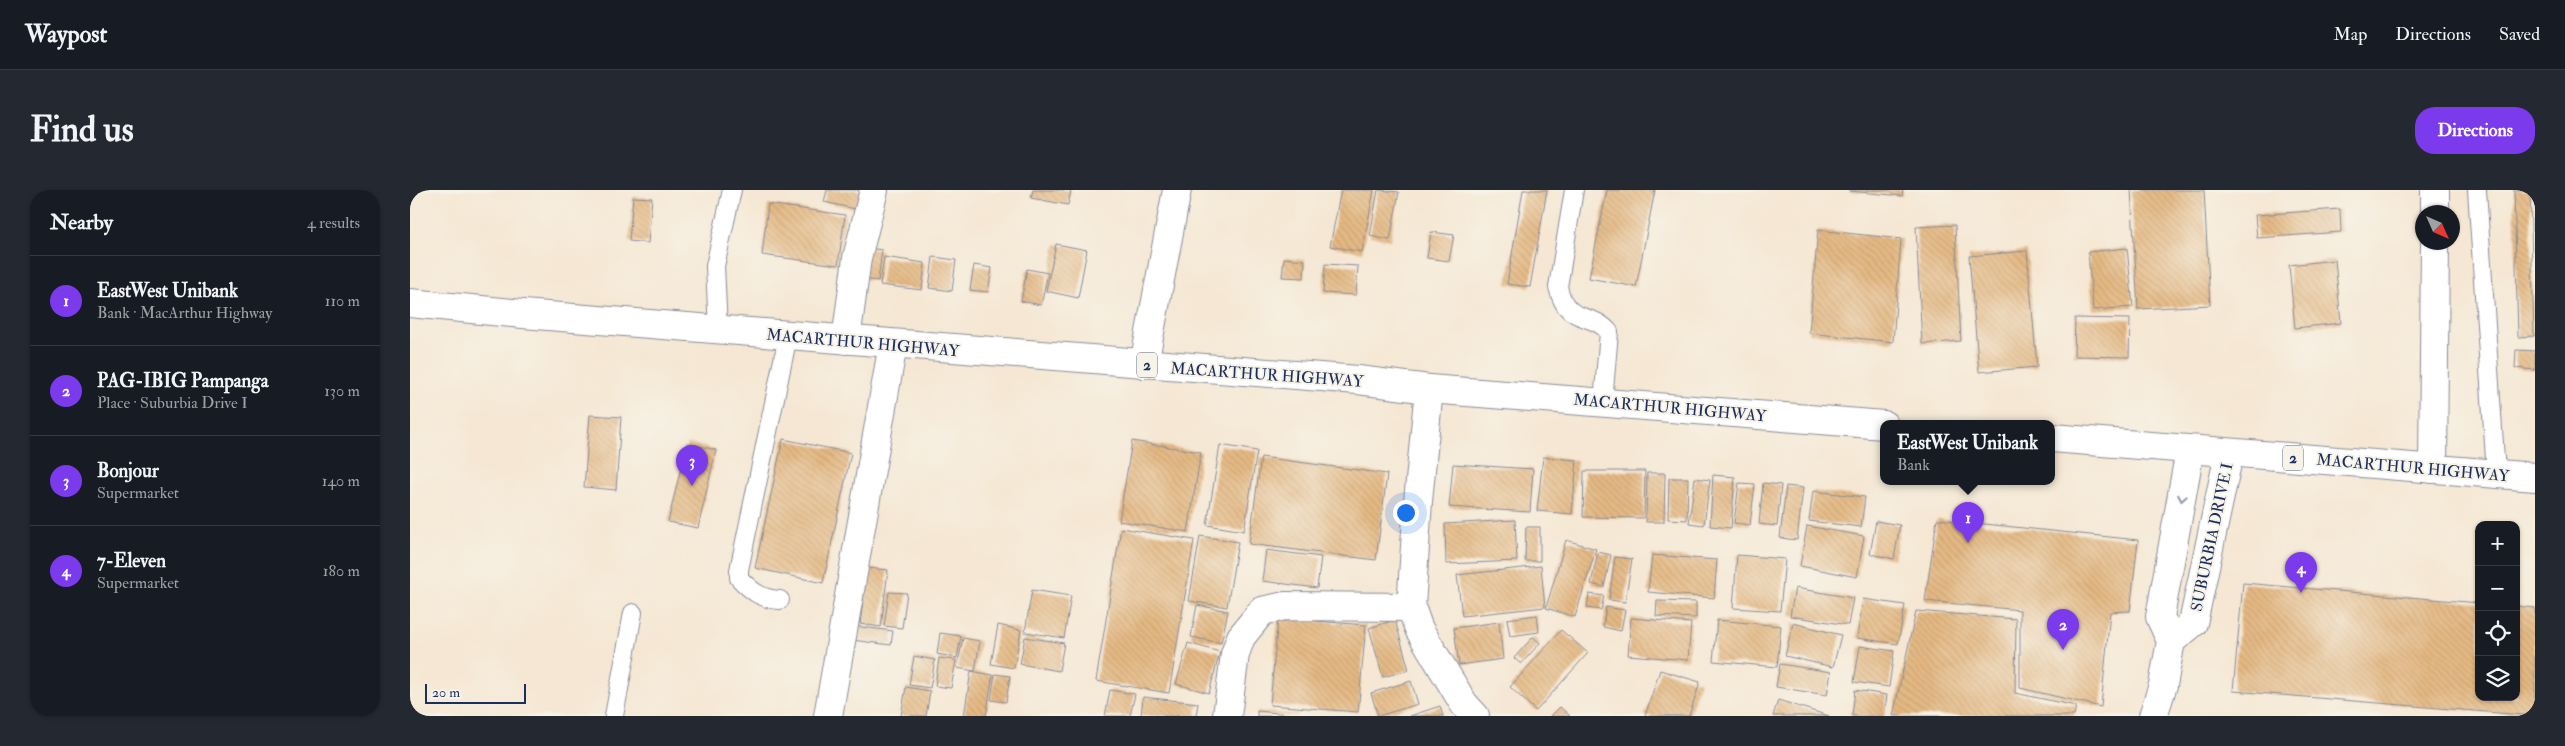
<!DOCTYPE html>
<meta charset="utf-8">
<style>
:root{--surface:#171b24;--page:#242831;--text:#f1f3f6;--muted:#9ea1a6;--line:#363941;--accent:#7c3aed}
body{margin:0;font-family:"IM FELL Double Pica",serif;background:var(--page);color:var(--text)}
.controls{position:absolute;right:15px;bottom:15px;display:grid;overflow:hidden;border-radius:10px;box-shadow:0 1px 4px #0004}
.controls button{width:45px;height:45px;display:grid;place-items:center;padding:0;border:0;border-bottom:1px solid var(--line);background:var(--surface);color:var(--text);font:25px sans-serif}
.compass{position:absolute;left:2005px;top:15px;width:45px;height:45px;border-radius:50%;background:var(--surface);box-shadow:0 1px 4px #0004;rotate:135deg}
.scale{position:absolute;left:15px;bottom:12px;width:101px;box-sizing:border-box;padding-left:5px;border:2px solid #1b2f5e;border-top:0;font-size:14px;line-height:18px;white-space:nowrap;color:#1b2f5e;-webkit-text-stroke:4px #f7f3e8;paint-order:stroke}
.you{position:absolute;left:995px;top:322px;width:18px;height:18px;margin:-12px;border:4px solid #fff;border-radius:50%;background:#1a73e8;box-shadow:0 0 0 8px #1a73e833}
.badge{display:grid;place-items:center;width:32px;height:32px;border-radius:50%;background:var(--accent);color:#fff;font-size:16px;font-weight:700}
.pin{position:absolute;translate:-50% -41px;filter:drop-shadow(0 1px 2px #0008)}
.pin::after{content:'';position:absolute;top:26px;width:18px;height:15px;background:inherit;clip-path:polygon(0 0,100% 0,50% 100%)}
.popup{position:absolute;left:1470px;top:230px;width:175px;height:65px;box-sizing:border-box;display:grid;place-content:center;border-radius:10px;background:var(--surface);filter:drop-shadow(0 1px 4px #0005);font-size:16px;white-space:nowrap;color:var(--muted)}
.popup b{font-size:19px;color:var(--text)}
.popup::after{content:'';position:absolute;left:50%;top:100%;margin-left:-10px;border:10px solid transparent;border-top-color:var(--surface)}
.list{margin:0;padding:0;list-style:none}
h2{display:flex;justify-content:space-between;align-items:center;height:65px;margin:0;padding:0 20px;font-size:21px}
h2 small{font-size:16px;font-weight:400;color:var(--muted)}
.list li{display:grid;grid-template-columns:32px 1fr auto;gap:15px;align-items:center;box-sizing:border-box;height:90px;padding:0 20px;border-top:1px solid var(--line)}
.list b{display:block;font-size:19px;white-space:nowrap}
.list p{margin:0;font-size:16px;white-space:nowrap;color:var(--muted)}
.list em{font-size:16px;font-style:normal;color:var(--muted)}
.icon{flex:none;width:28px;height:28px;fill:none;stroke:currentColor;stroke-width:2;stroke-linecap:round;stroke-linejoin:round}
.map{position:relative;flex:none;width:2125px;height:526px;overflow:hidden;border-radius:20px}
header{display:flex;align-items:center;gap:30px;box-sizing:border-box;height:70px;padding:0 25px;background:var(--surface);border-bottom:1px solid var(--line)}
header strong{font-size:24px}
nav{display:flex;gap:28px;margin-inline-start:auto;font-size:18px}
.intro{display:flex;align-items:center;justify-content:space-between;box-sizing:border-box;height:120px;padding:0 30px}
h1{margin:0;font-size:35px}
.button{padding:12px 22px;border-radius:20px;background:var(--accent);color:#fff;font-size:18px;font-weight:700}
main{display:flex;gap:30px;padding:0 30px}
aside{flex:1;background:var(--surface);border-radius:20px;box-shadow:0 1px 4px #0004}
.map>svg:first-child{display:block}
.building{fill:url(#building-back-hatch)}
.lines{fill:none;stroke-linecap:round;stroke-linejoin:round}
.service-casing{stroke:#888b98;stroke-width:20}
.minor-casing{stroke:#888b98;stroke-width:30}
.tertiary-casing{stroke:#888b98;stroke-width:30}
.trunk-casing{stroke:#888b98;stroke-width:30}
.service{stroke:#fff;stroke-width:18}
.minor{stroke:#fff;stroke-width:28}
.tertiary{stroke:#fff;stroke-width:28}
.trunk{stroke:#fff;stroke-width:28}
.oneway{stroke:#8d97ae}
.labels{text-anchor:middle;stroke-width:4;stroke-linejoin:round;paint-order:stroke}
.shield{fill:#f7f3e8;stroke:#5d6a87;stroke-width:1}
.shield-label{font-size:15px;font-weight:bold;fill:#1b2f5e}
.street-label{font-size:16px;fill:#1b2f5e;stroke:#f7f3e8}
</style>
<header>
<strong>Waypost</strong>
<nav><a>Map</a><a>Directions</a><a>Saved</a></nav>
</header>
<div class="intro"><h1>Find us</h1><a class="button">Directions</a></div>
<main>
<aside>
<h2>Nearby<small>4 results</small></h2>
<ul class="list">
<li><span class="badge">1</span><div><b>EastWest Unibank</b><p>Bank · MacArthur Highway</p></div><em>110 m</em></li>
<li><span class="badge">2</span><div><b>PAG-IBIG Pampanga</b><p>Place · Suburbia Drive I</p></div><em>130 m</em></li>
<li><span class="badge">3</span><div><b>Bonjour</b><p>Supermarket</p></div><em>140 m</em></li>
<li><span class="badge">4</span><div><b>7-Eleven</b><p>Supermarket</p></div><em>180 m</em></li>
</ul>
</aside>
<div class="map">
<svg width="2125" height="526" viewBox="0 0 2125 526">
<defs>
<pattern id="building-back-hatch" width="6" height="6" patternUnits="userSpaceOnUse" patternTransform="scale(1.25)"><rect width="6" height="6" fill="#e5b983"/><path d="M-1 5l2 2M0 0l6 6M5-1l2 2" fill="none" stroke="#c49f74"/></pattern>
</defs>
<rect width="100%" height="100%" fill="#f7f3e8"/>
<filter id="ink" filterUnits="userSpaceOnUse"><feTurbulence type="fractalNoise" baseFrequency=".02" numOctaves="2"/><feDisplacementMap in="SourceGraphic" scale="10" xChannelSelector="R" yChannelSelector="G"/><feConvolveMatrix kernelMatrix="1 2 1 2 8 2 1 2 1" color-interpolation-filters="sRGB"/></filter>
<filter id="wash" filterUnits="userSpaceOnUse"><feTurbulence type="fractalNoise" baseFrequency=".0096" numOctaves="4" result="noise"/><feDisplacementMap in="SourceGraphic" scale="20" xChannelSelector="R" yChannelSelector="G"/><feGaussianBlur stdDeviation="1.12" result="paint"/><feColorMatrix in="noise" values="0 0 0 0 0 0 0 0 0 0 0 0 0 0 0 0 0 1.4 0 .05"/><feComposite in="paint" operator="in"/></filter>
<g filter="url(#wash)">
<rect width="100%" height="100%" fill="#f5e7d3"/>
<g id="blocks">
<!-- building -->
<path class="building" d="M417 0H454L450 20 414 12Z
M623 0H661L658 15 621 8Z
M931 0H964L952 62 920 56Z
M968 0 989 2 980 50 960 46Z
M1113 0H1137L1120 97 1097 94Z
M1197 0H1245L1226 97 1179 88Z
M1439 0H1493L1492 6 1439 1Z
M1721 0H1794L1800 115 1728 119Z
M2104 0H2120L2124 146 2108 147Z
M223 7 242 8 238 53 219 51Z
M358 14 435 25 428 75 352 65Z
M1930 19 1931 42 1847 48 1845 25Z
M1545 35 1551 151 1512 154 1506 37Z
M1408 40 1491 49 1483 152 1399 143Z
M1021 42 1044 45 1039 71 1017 68Z
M646 54 677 60 668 108 636 101Z
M458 58 472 60 468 91 453 89Z
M1717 58 1723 117 1683 120 1678 62Z
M1617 61 1627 177 1569 182 1559 66Z
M474 67 515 73 512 100 470 95Z
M523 67 546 70 542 101 519 98Z
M874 68 895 70 894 88 872 87Z
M1925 70 1931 133 1885 138 1879 75Z
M915 74 948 76 946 105 913 103Z
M564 75 582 78 578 102 560 100Z
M617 79 638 83 631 115 611 111Z
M1665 128 1720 129 1719 167 1664 166Z
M2106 160 2125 161V180L2105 178Z
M180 225 211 227 206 300 174 297Z
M373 249 441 263 413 393 345 378Z
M722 251 791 262 778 342 709 331Z
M277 253 306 260 288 338 258 332Z
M810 255 847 261 834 341 797 335Z
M851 267 977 284 966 370 839 354Z
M1133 267 1167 270 1162 324 1127 321Z
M1043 274 1123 279 1120 322 1039 317Z
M1174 281H1235L1234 328 1173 327Z
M1237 283H1255L1254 332H1236Z
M1303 285 1325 287 1321 338 1300 336Z
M1259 288H1278L1277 330 1258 329Z
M1285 288 1300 290 1294 335 1279 333Z
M1329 293 1345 294 1340 335 1324 333Z
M1353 293 1371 295 1367 336 1349 334Z
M1376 296 1393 298 1387 350 1370 348Z
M1403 301 1455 307 1451 337 1399 331Z
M1527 329 1728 350 1720 421 1700 422 1691 517 1610 498V420L1515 411Z
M1105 330 1107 371 1036 374 1035 334Z
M1466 331 1490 335 1484 369 1460 364Z
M1397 336 1454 346 1447 387 1390 376Z
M1116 337H1130V371H1115Z
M711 338 784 350 759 503 686 491Z
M790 346 828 352 817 417 779 411Z
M1156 350 1186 359 1165 427 1136 418Z
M856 360 911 367 907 398 852 391Z
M1188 362 1201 365 1194 397 1181 394Z
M1242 365 1307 370 1304 408 1238 402Z
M1327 365 1375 369 1370 421 1323 418Z
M1205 367 1222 369 1215 412 1199 410Z
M1131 376 1135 417 1052 426 1047 385Z
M457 378 478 380 471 437 450 434Z
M1833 393 2069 413V507H2106V416L2125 418V526L1823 501Z
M1385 398 1443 408 1438 435 1380 426Z
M622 400 661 406 654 448 615 442Z
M479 402 497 403 492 438 474 436Z
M1179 404 1194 406 1191 420 1177 418Z
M1453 409 1495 415 1488 454 1447 448Z
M1247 411 1286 412V428L1246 426Z
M787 415 818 421 811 453 781 447Z
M1196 417 1215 420 1211 441 1193 437Z
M1506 421 1606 429 1605 503 1666 516 1664 526H1483Z
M1127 425 1129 442 1100 446 1097 429Z
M868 428 956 435 948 522 860 515Z
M1221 428 1281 433 1278 470 1218 465Z
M985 430 999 480 973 487 959 438Z
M1307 430 1371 436 1367 477 1303 471Z
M1089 432 1093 469 1049 475 1044 438Z
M1383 433 1431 445 1423 477 1375 466Z
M588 435 611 440 604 478 581 474Z
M444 436 483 441 481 455 442 450Z
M1151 440 1178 463 1126 521 1100 497Z
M530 443 551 446 547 468 527 464Z
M615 447 654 453 649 481 610 474Z
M1123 447 1130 453 1111 474 1104 468Z
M553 448 570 451 565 481 547 478Z
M778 453 810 462 799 503 766 494Z
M1450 456 1484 461 1479 497 1444 492Z
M504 466 525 470 520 498 499 495Z
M529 468 546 470 541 498 525 496Z
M1370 474 1421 482 1417 505 1366 497Z
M1250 480 1290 492 1279 526H1235Z
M561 481 583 485 576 526H554Z
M585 484 600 486 596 512 581 510Z
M1001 491 1008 514 968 526 961 503Z
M496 497 520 501 516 526H491Z
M700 500 725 504 720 526H695Z
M1445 500 1477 505 1474 526H1442Z
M733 507 788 513 786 526H731Z
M1368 510 1419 526H1363Z
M1030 516 1033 526H1000Z
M1150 517 1160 526H1141Z
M847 521 888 525V526H847Z"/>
</g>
</g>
<g filter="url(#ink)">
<use href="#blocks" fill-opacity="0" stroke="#888b98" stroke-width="1"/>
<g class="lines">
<!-- service casing -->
<g class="service-casing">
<path id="service" d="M1164 0 1148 97C1157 136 1180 120 1199 142L1193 212
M2067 0 2086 284
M308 140 305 76 322 0
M370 410C352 409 342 402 329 388V380L378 146
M204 526 223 423"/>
</g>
<!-- minor casing -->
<g class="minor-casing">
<path id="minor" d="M2025 22V0
M436 150 447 68 464 0
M734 174 767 0
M2023 279 2025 52
M1761 451 1783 433 1819 264
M418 526 483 154
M817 526 825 464 831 447 852 421 875 416 1001 417
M1743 526 1753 495 1761 451 1750 427 1780 260"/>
</g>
<!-- tertiary casing -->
<g class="tertiary-casing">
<path id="tertiary" d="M1019 199 1008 311 1001 417 1009 439 1054 514 1065 526"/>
</g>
<!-- trunk casing -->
<g class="trunk-casing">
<path id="trunk" d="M0 113 113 124 948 190 1019 199 1474 235
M1642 248 2125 287"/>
</g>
<!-- service -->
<use href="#service" class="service"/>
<!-- minor -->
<use href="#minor" class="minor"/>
<!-- tertiary -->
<use href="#tertiary" class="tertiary"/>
<!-- trunk -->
<use href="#trunk" class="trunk"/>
</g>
<!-- one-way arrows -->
<defs><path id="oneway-chevron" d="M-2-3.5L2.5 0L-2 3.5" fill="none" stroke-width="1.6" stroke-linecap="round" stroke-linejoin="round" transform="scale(1.25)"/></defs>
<use class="oneway" href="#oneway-chevron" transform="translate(1772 308) rotate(100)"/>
</g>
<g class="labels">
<!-- shield labels -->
<g class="shield">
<rect x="727" y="162.5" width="20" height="25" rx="4"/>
<rect x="1873" y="255.5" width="20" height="25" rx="4"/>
</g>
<g class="shield-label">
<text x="737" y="180">2</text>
<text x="1883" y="273">2</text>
</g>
<!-- street labels -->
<g class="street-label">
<text transform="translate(453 152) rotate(5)" y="6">MACARTHUR HIGHWAY</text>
<text transform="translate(857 184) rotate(4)" y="6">MACARTHUR HIGHWAY</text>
<text transform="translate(1260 217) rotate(5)" y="6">MACARTHUR HIGHWAY</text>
<text transform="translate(2003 277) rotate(5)" y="6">MACARTHUR HIGHWAY</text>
<text transform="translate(1801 347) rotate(-78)" y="6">SUBURBIA DRIVE I</text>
</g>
</g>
</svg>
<div class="controls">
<button>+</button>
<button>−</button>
<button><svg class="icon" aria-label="locate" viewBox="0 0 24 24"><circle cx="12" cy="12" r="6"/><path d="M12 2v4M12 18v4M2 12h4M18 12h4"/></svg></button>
<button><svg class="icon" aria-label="layers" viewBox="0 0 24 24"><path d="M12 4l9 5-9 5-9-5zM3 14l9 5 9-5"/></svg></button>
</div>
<svg class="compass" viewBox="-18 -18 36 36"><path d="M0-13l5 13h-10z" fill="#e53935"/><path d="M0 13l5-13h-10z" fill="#9ea1a6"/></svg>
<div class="scale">20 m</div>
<div class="you"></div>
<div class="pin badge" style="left:1558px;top:353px">1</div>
<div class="popup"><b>EastWest Unibank</b>Bank</div>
<div class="pin badge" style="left:1653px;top:460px">2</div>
<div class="pin badge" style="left:282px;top:296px">3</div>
<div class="pin badge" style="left:1891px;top:403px">4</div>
</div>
</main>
